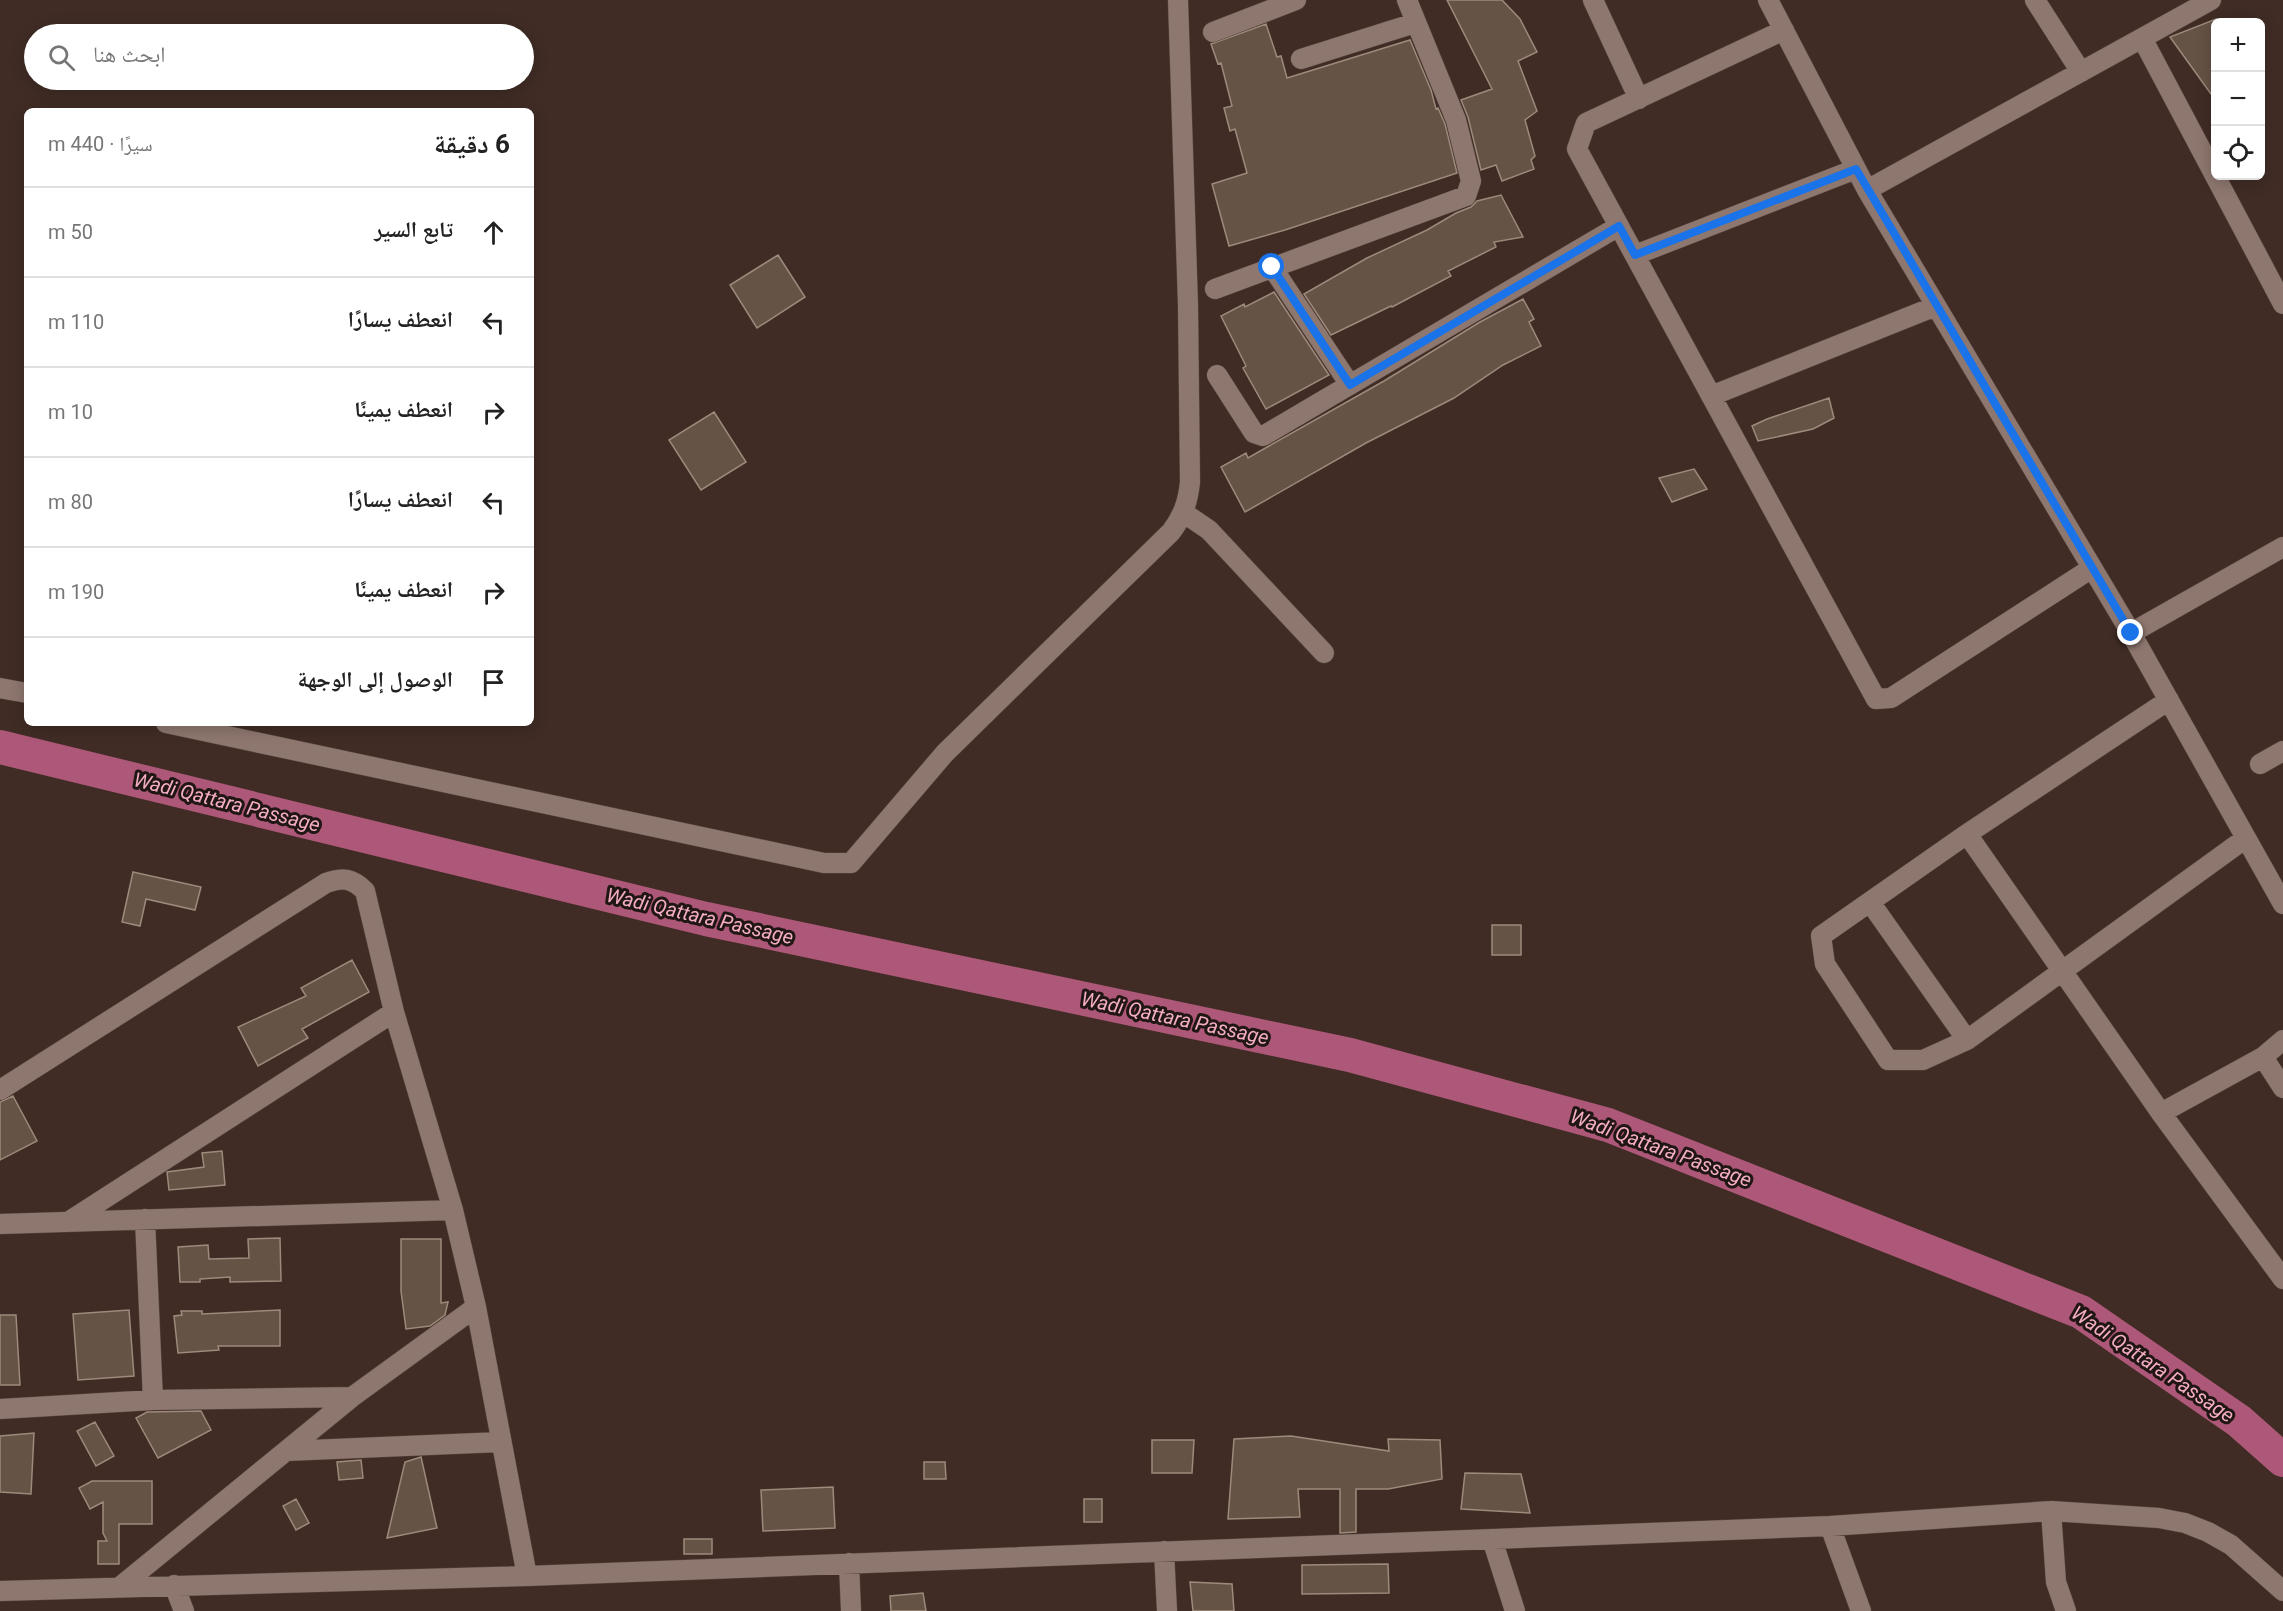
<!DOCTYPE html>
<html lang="ar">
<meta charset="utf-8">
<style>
:root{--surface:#fff;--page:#f2f2f2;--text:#222;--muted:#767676;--line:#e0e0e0}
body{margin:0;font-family:Roboto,"Noto Naskh Arabic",sans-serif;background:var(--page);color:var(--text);direction:rtl}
.controls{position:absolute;right:18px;top:18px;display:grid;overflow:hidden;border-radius:9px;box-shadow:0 3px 15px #0003}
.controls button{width:54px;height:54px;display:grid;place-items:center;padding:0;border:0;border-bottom:2px solid var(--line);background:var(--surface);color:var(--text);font:30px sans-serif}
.stop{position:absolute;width:18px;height:18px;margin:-14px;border:4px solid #1a73e8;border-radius:50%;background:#fff}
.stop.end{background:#1a73e8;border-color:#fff;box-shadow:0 2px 6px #0008}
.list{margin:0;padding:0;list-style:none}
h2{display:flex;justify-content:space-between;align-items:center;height:78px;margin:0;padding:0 24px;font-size:26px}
h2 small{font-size:20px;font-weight:400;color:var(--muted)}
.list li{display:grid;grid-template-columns:39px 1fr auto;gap:18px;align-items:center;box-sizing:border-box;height:90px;padding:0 24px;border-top:2px solid var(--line)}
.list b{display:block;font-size:22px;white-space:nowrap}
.list em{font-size:20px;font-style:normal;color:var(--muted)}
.icon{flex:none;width:33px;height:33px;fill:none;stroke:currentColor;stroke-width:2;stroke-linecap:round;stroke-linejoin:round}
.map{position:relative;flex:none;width:2283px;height:1611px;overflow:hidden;direction:ltr}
.search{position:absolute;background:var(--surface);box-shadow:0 3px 15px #0003;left:24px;top:24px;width:510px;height:66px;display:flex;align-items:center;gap:15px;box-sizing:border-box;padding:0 21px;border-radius:33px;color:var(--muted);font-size:22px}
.panel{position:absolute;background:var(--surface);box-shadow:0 3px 15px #0003;left:24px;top:108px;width:510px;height:618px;border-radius:9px;direction:rtl}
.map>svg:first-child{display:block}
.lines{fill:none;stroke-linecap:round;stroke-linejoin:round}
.river{stroke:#ad5878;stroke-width:34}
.building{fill:#655345;stroke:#9d8a7b;stroke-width:1.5}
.minor-casing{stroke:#584842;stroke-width:21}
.minor{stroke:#8e776f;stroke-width:20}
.route{stroke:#1a73e8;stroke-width:8}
.labels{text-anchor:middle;stroke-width:6;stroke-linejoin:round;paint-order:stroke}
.water-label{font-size:20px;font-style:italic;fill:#f4adc4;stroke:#201714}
</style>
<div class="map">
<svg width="2283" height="1611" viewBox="0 0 2283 1611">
<rect width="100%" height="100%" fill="#402c25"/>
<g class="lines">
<!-- river -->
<path class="river" d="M0 747 706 919 1350 1055 1608 1125 2081 1312 2239 1421 2283 1460"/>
</g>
<!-- building -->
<path class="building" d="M1447 0H1502L1520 19 1537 52 1518 61 1537 111 1525 120 1535 156 1531 160 1534 169 1502 181 1496 165 1481 170 1468 117 1461 100 1492 89Z
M2216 19V101L2170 37Z
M1266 24 1277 57 1281 56 1287 78 1410 40 1431 90 1436 109 1438 108 1445 124 1457 173 1285 230 1229 246 1212 184 1247 173 1235 129 1230 131 1224 108 1232 106 1221 63 1218 64 1211 44Z
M1501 195 1523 237 1494 242 1496 247 1448 271 1451 276 1392 307 1391 306 1331 335 1304 294 1367 258 1427 230 1456 213 1471 207 1477 201Z
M778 255 805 297 757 328 730 285Z
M1274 292 1329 375 1266 409 1243 368 1246 366 1221 316 1244 304 1245 307Z
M1523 299 1534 319 1529 322 1541 346 1503 365 1454 398 1366 443 1245 512 1221 467 1246 453 1248 458 1269 446 1384 381 1480 322Z
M1829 398 1834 418 1813 429 1758 441 1752 426 1767 419Z
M714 412 746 462 701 490 669 440Z
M1694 469 1707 489 1672 502 1659 478Z
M133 872 201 887 195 910 146 899 140 926 122 922Z
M1492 925H1521V955H1492Z
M352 960 369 992 302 1029 308 1038 258 1066 238 1027 306 996 301 988Z
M13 1096 37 1141 0 1160V1102Z
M222 1151 225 1185 169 1190 167 1172 204 1167 202 1153Z
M280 1238 281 1281 230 1282V1277L200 1279V1282H180L178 1247 208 1245 209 1259 249 1258 248 1239Z
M401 1239H441V1303L448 1302 445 1315 430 1326 406 1329 401 1291Z
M129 1310 134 1376 78 1380 73 1314Z
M280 1310V1346H218L219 1350 178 1353 174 1316 182 1315 181 1311H202V1314Z
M0 1315H16L20 1385H0Z
M201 1411 211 1430 158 1458 136 1418 147 1412Z
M95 1422 114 1456 96 1466 77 1431Z
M34 1433 31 1494 0 1492V1436Z
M1291 1436 1389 1451 1388 1439 1440 1440 1442 1479 1388 1489H1356V1532L1340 1533V1489H1298L1300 1517 1228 1519 1234 1439Z
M1152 1440H1194L1192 1473H1152Z
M421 1457 437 1528 387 1538 405 1462Z
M361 1460 363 1478 339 1480 337 1462Z
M924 1462H945L946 1479H924Z
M1465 1473 1521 1474 1530 1513 1461 1509Z
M92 1481H152V1524H119V1564H98V1541H107L103 1533V1502L90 1509 79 1488Z
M833 1487 835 1528 763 1531 761 1490Z
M296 1499 309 1523 296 1530 283 1506Z
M1084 1499H1102V1522H1084Z
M684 1539H712V1554H684Z
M1388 1564 1389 1593 1302 1594V1565Z
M1190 1582 1232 1584 1234 1611H1193Z
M923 1593 926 1611H891L890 1596Z"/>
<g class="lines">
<!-- minor casing -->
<g class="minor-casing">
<path id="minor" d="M1593 0 1639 99
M1768 0 1867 190 2131 633 2283 904
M2035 0 2081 72
M1784 30 1586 123 1577 149 1876 699 1891 698 2092 568
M1213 32 1296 0
M2142 38 2283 304
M1301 59 1415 23
M1867 190 2211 0
M1635 255 1856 169
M1272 267 1350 385
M1215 289 1466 196 1471 181 1456 120 1407 0
M1217 375 1254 433 1263 436 1619 226
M1711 396 1936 306
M1184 513 1209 530 1324 653
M2131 633 2283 547
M0 688 27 693
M2169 700 1967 834 1821 936 1825 964 1888 1060H1923L1967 1040 2246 838
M166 723 824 863H851L945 753 1171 532C1183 516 1188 502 1190 482L1188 305 1178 0
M2260 764 2283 751
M1967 834 2161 1113 2283 1279
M1870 902 1967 1040
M2263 1057 2283 1088
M0 1090 326 883C343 877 352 878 365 891L394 1012 453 1210 476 1307 527 1576
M2161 1113 2263 1057 2283 1040
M145 1219 153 1400
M68 1222 394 1012
M0 1224 453 1210
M0 1409 153 1400 352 1397
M286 1451 501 1442
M2051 1511 2056 1582 2066 1611
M1830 1526 1861 1611
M1492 1539 1515 1611
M1164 1551 1167 1611
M849 1563 851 1611
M174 1585 184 1611
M121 1586 352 1397 476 1307
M0 1591 527 1576 1830 1526 2051 1511 2159 1518 2185 1523 2208 1532 2231 1545 2283 1591"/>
</g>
<!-- minor -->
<use href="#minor" class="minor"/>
</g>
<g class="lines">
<!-- route -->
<path class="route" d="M1272 267 1350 385 1619 226 1635 255 1856 169 2131 633"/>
</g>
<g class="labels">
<!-- water labels -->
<g class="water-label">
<text transform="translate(227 802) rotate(14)" y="7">Wadi Qattara Passage</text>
<text transform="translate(700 916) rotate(13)" y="7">Wadi Qattara Passage</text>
<text transform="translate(1175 1018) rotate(12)" y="7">Wadi Qattara Passage</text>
<text transform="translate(1661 1148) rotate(20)" y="7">Wadi Qattara Passage</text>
<text transform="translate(2153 1364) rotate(34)" y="7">Wadi Qattara Passage</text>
</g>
</g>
</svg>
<div class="controls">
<button>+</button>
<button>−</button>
<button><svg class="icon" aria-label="locate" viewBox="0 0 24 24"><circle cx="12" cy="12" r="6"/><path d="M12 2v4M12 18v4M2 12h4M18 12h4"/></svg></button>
</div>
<div class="stop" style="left:1272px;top:267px"></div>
<div class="stop end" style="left:2131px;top:633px"></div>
<div class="search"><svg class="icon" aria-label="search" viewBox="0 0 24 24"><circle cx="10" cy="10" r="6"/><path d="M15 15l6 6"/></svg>ابحث هنا</div>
<section class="panel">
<h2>6 دقيقة<small>سيرًا · 440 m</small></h2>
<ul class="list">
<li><svg class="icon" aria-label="ahead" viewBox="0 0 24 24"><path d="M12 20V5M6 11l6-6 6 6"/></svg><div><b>تابع السير</b></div><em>50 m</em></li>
<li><svg class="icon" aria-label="left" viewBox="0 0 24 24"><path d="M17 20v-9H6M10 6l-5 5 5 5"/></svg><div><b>انعطف يسارًا</b></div><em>110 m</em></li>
<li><svg class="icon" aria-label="right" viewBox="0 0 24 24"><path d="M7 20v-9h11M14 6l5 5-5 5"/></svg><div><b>انعطف يمينًا</b></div><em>10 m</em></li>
<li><svg class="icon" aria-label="left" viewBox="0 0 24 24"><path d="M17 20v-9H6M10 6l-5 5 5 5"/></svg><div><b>انعطف يسارًا</b></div><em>80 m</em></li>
<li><svg class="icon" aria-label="right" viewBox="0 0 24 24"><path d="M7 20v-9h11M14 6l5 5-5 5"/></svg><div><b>انعطف يمينًا</b></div><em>190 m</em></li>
<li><svg class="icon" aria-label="arrive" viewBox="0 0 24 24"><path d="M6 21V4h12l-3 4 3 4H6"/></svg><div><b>الوصول إلى الوجهة</b></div></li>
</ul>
</section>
</div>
